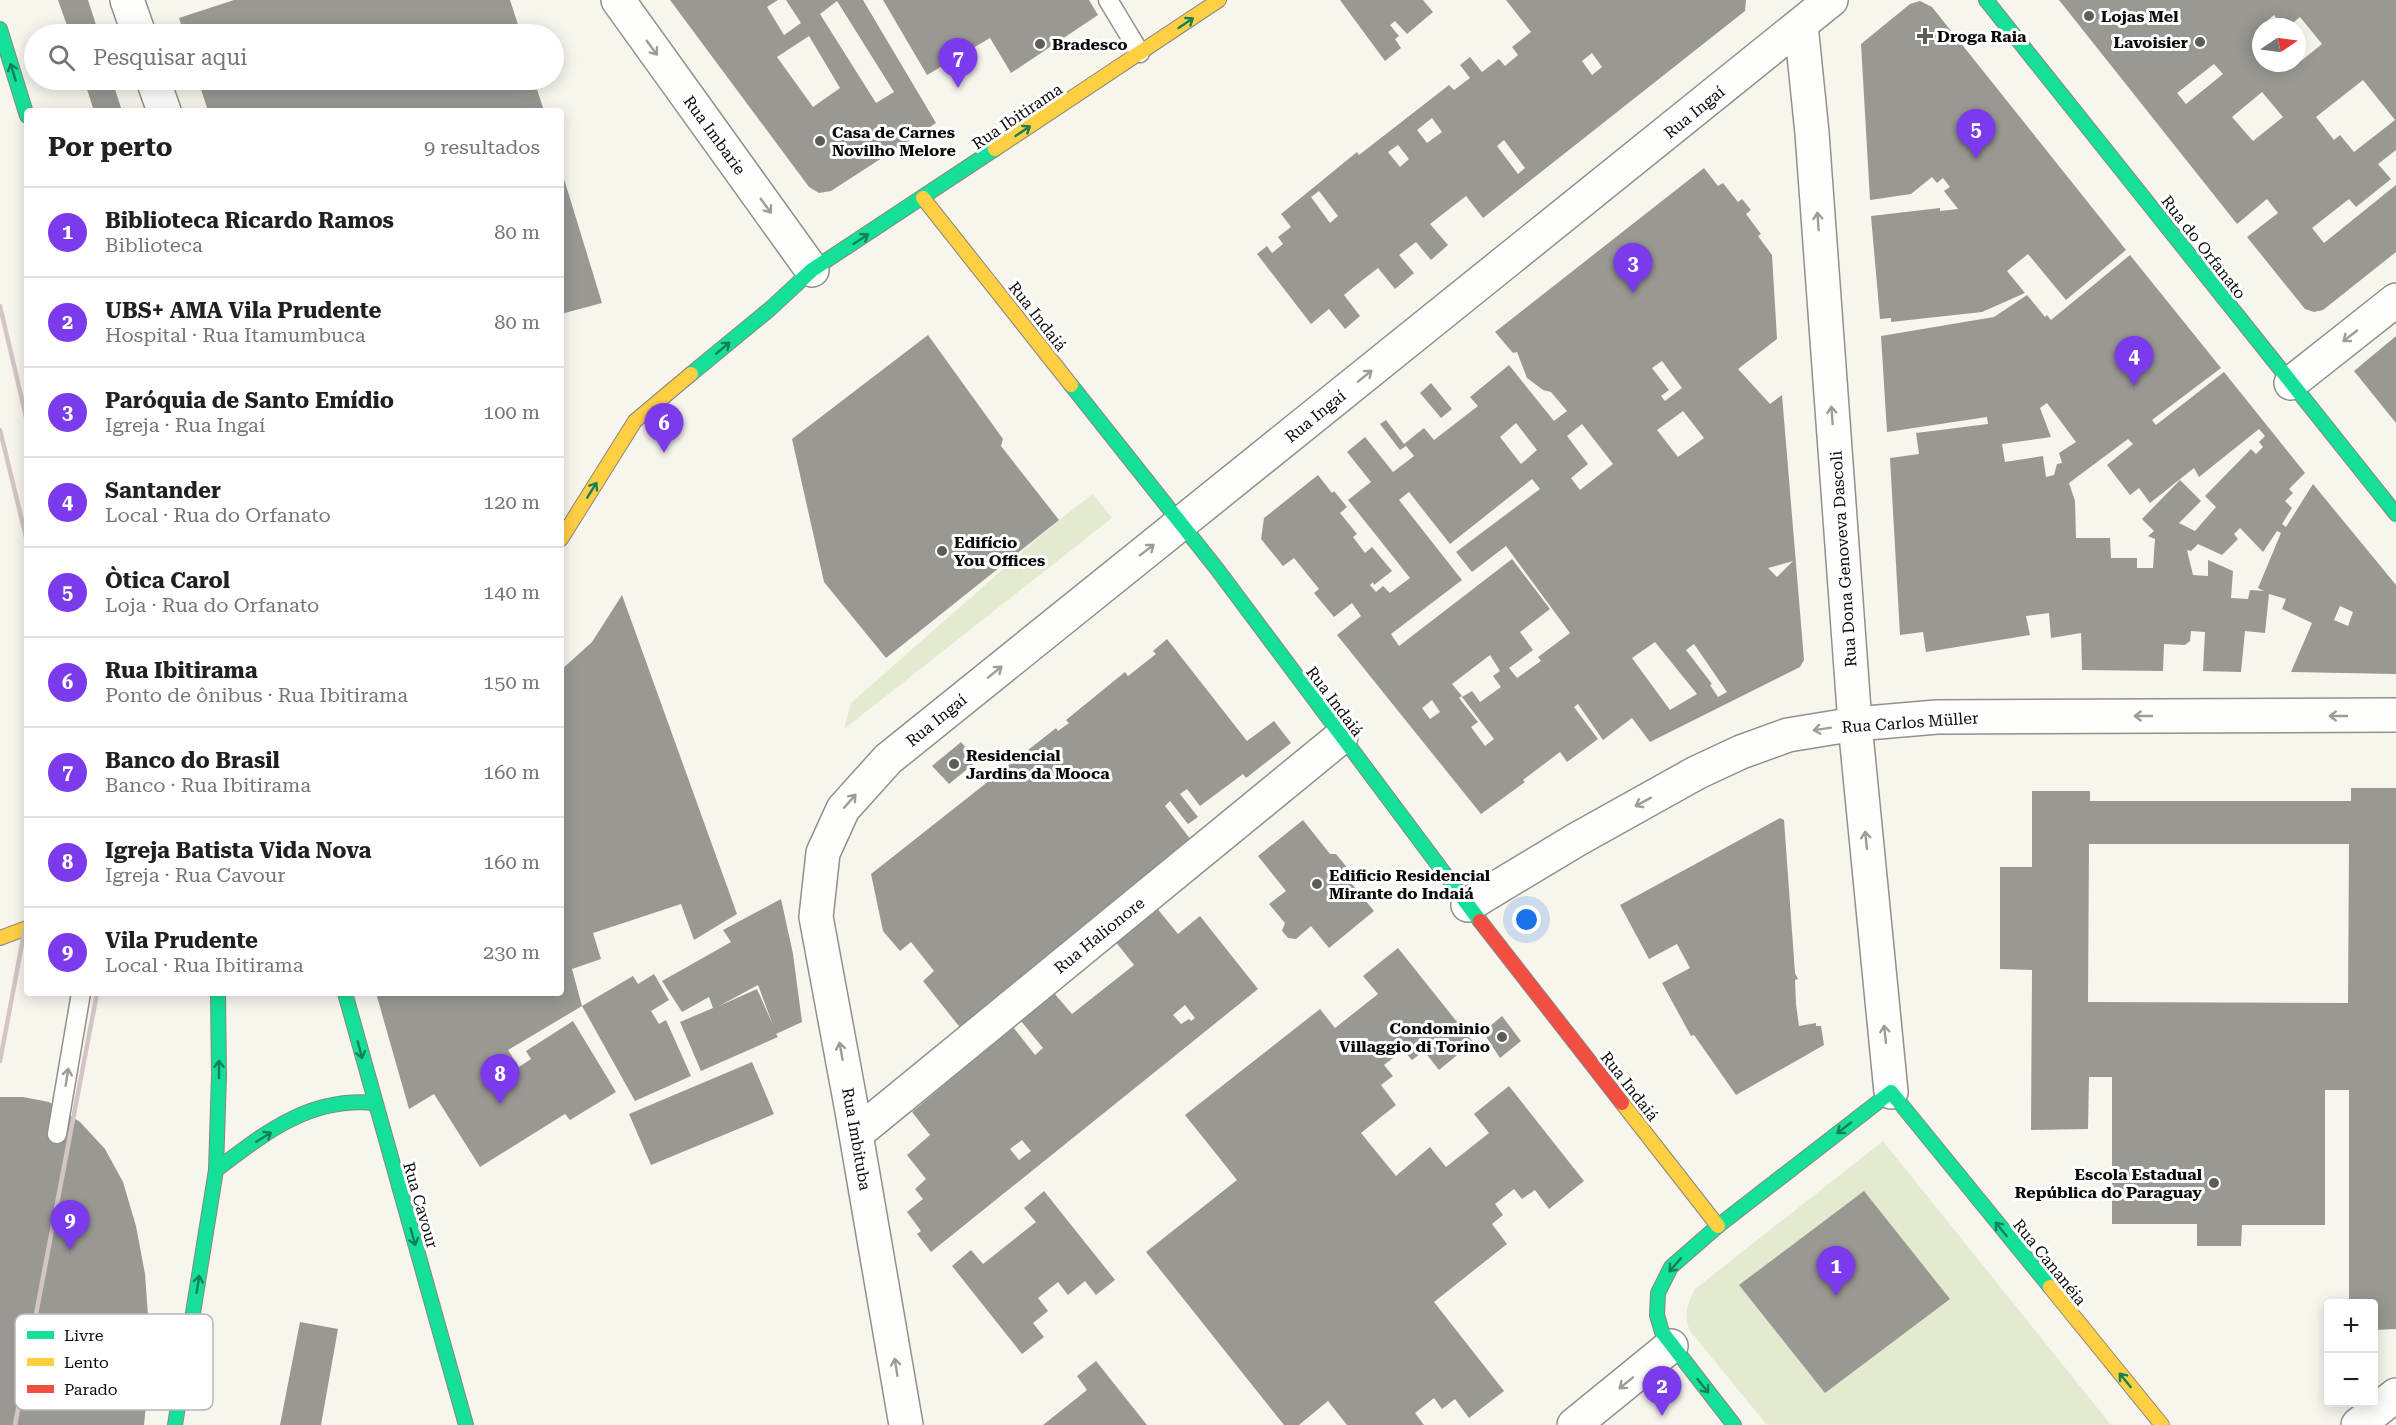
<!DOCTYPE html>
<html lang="pt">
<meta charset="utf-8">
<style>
:root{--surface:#fff;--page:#f6f6f6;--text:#202124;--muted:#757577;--line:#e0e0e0;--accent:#7c3aed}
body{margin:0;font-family:"Roboto Serif",serif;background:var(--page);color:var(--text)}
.controls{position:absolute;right:18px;bottom:18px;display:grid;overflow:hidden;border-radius:6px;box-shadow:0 3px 15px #0003}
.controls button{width:54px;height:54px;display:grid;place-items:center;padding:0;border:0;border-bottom:2px solid var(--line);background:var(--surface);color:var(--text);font:30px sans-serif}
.compass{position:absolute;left:2252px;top:18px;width:54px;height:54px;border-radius:50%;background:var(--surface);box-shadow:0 3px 15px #0003;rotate:77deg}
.you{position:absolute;left:1527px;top:920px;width:21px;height:21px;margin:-15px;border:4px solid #fff;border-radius:50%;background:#1a73e8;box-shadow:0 0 0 9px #1a73e833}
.badge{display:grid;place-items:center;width:39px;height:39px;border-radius:50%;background:var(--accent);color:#fff;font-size:20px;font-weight:700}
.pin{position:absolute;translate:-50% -50px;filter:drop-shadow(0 2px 3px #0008)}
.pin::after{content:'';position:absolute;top:32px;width:21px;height:18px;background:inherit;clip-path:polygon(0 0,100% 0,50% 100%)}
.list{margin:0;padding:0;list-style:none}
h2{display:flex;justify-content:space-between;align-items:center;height:78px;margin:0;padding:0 24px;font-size:26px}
h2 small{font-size:20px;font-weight:400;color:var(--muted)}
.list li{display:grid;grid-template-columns:39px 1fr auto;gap:18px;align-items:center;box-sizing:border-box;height:90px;padding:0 24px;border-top:2px solid var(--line)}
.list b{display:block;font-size:22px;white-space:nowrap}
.list p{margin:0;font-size:20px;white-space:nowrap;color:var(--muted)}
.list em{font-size:20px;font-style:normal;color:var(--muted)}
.icon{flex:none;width:33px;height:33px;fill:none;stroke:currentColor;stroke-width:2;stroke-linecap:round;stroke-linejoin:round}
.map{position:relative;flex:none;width:2396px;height:1425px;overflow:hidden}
.search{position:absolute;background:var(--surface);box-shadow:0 3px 15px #0003;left:24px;top:24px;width:540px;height:66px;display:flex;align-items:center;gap:15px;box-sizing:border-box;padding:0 21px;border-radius:33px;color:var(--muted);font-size:22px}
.panel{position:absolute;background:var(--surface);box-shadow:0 3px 15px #0003;left:24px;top:108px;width:540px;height:888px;border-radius:6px}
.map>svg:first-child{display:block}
.green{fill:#e2ead0}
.building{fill:#9a9893;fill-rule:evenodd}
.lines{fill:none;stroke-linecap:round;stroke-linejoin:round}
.lane-casing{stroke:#91908c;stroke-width:21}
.street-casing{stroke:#91908c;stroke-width:36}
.fast-casing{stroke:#888683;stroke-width:16}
.slow-casing{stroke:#888683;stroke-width:16}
.jam-casing{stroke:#888683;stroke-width:16}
.lane{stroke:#fefefc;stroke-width:18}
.street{stroke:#fefefc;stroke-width:33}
.fast{stroke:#16e098;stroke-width:14}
.slow{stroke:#ffcf43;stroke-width:14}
.jam{stroke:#f24e42;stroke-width:14}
.rail{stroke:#d3c5c5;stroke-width:4.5}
.oneway{stroke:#118058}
.oneway2{stroke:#9c9c9b}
.poi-dot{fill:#5d5c59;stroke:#fff;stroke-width:2}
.labels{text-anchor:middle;stroke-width:6;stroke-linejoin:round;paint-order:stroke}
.poi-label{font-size:16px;font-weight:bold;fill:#0a0a0a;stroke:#fff;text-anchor:start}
.street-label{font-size:16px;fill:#0a0a0a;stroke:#fff}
.key{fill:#fff;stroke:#b6b6b6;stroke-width:1.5}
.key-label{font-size:16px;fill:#0a0a0a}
</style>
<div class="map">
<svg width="2396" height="1425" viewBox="0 0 2396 1425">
<rect width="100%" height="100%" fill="#f8f5ed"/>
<!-- green -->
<path class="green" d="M1093 494 1112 518 844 729 851 703 1059 520Z
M1883 1141 2111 1425H1767L1690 1331C1683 1314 1687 1305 1695 1289Z"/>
<!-- building -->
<path class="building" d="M58 0H88L99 34H70Z
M234 0H510L521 34H184L179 18Z
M670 0H778L767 7 784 35 801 23 786 0H863L936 123 831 191 819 193 809 187ZM837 1 894 92 876 103 820 14ZM809 36 840 88 813 107 777 57Z
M883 0H1089L1098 15 1011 73 990 38 927 75Z
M1340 0H1423L1433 12 1407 34 1395 21 1390 25 1399 36 1395 39 1401 48 1385 61Z
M1506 0H1746L1745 11 1483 218 1466 196 1430 224 1448 245 1431 260 1416 242 1399 255 1414 273 1395 289 1378 268 1360 282 1344 295 1360 316 1345 329 1329 309 1311 324 1257 254 1267 246 1272 253 1283 244 1278 237 1291 227 1281 214 1357 152 1359 155 1449 85 1454 90 1470 78 1460 65 1470 57 1482 72 1499 59 1505 66 1518 55 1512 47 1531 32ZM1592 53 1602 67 1592 75 1582 61ZM1432 118 1442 132 1427 143 1417 130ZM1504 140 1525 168 1518 174 1497 146ZM1398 145 1409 159 1400 167 1388 152ZM1319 191 1338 216 1330 223 1311 197Z
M2059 0H2396V150L2378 164 2391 179 2356 207 2349 199 2312 228 2324 243 2396 185V252L2323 310 2314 312 2305 309 2247 237 2278 213 2267 199 2237 224ZM2274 15 2283 27H2288L2300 17 2322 44 2301 61 2297 55V63H2261V27H2274L2268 20ZM2214 64 2223 74 2186 104 2177 93ZM2363 80 2395 120 2354 152 2340 135 2334 140 2316 117ZM2262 92 2283 117 2253 141 2232 117Z
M1920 1 1932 7 2126 250 2066 300 2028 254 2007 271 2025 293 1982 312 1891 322V318L1880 319 1871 216 1940 208V211L1958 209 1944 191 1950 187 1943 178 1937 183 1932 177 1911 194 1870 200 1861 44 1910 4Z
M84 80H112L122 111H94Z
M198 80H534L544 111H208Z
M1704 168 1718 186 1723 183 1738 202 1742 199 1751 210 1746 214 1761 234 1758 236 1772 255 1777 339 1738 369 1770 404 1782 395 1804 660 1800 667 1650 742 1632 718 1603 740 1578 704 1574 707 1598 739 1567 762 1560 752 1523 780 1525 782 1481 814 1337 635 1361 616 1352 603 1334 617 1314 593 1319 589 1294 558 1283 566 1261 539 1264 518 1318 475 1332 493 1334 491 1347 507 1340 513 1357 534 1353 537 1365 553 1372 547 1392 571 1374 585 1373 582 1370 585 1376 592 1383 586 1390 593 1410 578 1348 500 1371 482 1347 452 1365 437 1393 472 1414 456 1406 446 1400 450 1380 424 1386 420 1404 444 1424 428 1434 440 1478 406 1470 397 1509 365 1554 421 1567 411 1551 392 1543 390 1527 378 1517 352 1513 353 1495 332ZM1662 361 1682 388 1665 401 1661 396 1669 390 1652 368ZM1683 411 1704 438 1678 457 1657 430ZM1516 423 1537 450 1521 464 1500 437ZM1582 424 1613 464 1580 490 1571 478 1588 464 1567 436ZM1532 479 1540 489 1456 552 1472 572 1506 546 1570 633 1538 657 1541 661 1517 678 1509 668 1533 650 1520 632 1550 609 1512 559 1399 646 1391 634 1462 580 1399 500 1409 492 1450 544ZM1793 561 1777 577 1768 568ZM1655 642 1697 694 1670 710 1632 658ZM1694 644 1727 692 1718 697 1710 685 1712 684 1686 650ZM1490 655 1500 671 1493 676 1501 687 1480 702 1472 691 1462 697 1494 739 1485 746 1471 727 1478 722 1459 698 1462 696 1452 684ZM1432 700 1440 712 1430 719 1422 708Z
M561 169 602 303 561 314Z
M2130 255 2221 368 2152 420 2156 425 2224 372 2305 473 2289 489 2293 493 2285 501 2292 508 2282 524 2286 527 2313 484 2396 585V674L2291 672 2312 623 2282 609 2286 599 2269 594 2265 633 2245 631 2241 672 2203 671 2205 632 2191 631 2190 641 2185 645 2164 644 2163 671 2082 670 2081 633 2051 638 2049 613 2026 616 2030 635 1926 652 1923 632 1900 635 1890 458 1919 454 1916 433 1988 424 1987 417 1887 432 1881 336 1994 317 2027 295 2045 317 2047 315 2051 320ZM2047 403 2076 442 2059 453 2062 463 2057 464 2054 475 2046 477 2043 456 2005 462 2002 444 2051 437 2040 408ZM2259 429 2265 436 2259 442 2263 447 2256 454 2251 449 2205 496 2216 507 2195 531 2179 523 2201 501 2180 480 2142 519 2154 531 2148 536 2155 539 2153 568H2137V558H2111L2110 538H2076L2075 501 2069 483 2128 439 2133 444 2107 465 2130 495 2139 488 2150 503 2194 468 2199 477ZM2240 528 2263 552 2277 531 2281 533 2258 588 2264 591 2250 590 2248 599 2231 598 2233 571 2208 560V576L2193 575 2187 550 2191 551 2198 544 2222 555 2238 539 2234 534ZM2340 606 2353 612 2348 626 2334 620Z
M928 335 1003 439 1001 446 1059 520 886 658 824 582 792 439Z
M2396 336V423L2354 371Z
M1431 383 1452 409 1441 418 1420 393Z
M622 595 737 914 694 940 681 904 593 933 601 959 572 969 582 1006 508 1050 519 1067 531 1059 526 1051 573 1021 616 1092 570 1120 565 1114 480 1167 434 1094 409 1109 376 993H561V670L592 642Z
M1167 639 1247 741 1274 721 1291 743 1246 778 1243 774 1200 806 1187 789 1180 794 1198 817 1188 824 1170 801 1165 806 1191 840 962 1030 923 981 934 971 911 942 900 951 883 931 871 874 1056 728 1058 731 1069 723 1066 720 1125 672 1128 676 1156 654 1153 651Z
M961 742 977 761 949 784 932 766Z
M2351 788H2396V1329L2374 1330V1304H2349V1090H2325V1225H2242L2241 1246H2197V1224H2112V1077H2089L2088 1129 2031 1130 2032 970 2000 969V867H2032V791H2090V801H2351ZM2089 844H2349L2348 1003 2088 1002Z
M1780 818 1784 820 1795 973 1798 979 1795 980 1796 1004 1799 1026 1816 1023V1026H1821L1824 1045 1736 1095 1694 1035 1691 1036 1662 983 1690 968 1677 944 1649 959 1620 905Z
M1303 820 1330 854H1336L1349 870 1347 878 1374 911 1329 948 1311 926 1296 939 1288 938 1282 931 1285 923 1269 904 1286 891 1258 856Z
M781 899 793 954 802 1022 776 1034 778 1037 701 1071 680 1022 713 1008 709 997 682 1012 662 981 731 942 723 930ZM758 985 773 1025 757 989 719 1006Z
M1156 907 1178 934 1200 916 1258 989 931 1252 917 1234 921 1231 907 1212 923 1199 915 1189 926 1179 907 1155 930 1135 912 1112 1013 1027 1035 1055 1043 1048 1021 1021 1054 993 1072 1014 1134 965 1115 941ZM1185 1005 1195 1018 1191 1021 1189 1019 1181 1024 1173 1015ZM1022 1140 1031 1151 1019 1160 1010 1149Z
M1398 948 1473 1042 1439 1070 1424 1051 1412 1060 1403 1050 1384 1065 1393 1076 1381 1085 1396 1105 1361 1133 1396 1176 1430 1147 1446 1167 1489 1133 1474 1114 1509 1086 1584 1181 1549 1209 1535 1190 1522 1199 1514 1189 1495 1204 1503 1215 1492 1224 1507 1244 1434 1302 1504 1391 1469 1418 1455 1399 1442 1409 1434 1398 1415 1413 1424 1425H1347L1328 1401 1299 1425H1284L1146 1252 1237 1180 1185 1115 1320 1009 1335 1028 1378 994 1363 976Z
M654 974 669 1000 651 1011 659 1024 666 1020 691 1076 635 1101 582 1006 633 976 638 984Z
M1502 1016 1521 1041 1500 1058 1483 1032Z
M752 1062 774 1114 651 1165 629 1114Z
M0 1097H23L49 1102 80 1122 105 1149 123 1182 136 1226 145 1274 151 1356 144 1425H0Z
M1044 1191 1115 1280 1096 1295 1085 1281 1068 1295 1058 1282 1038 1298 1048 1311 1033 1323 1044 1337 1022 1354 952 1266 971 1250 983 1264 1036 1222 1024 1208Z
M1864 1191 1950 1299 1825 1393 1739 1285Z
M300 1322 338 1329 321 1425H280Z
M1096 1361 1147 1425H1043L1087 1390 1077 1376Z"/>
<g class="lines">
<!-- lane casing -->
<g class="lane-casing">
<path id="lane" d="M1108 0 1140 53
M57 1134 81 993"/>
</g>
<!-- street casing -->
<g class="street-casing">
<path id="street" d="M127 0 139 34
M618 0 812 270
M1801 25 1812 133 1855 724 1891 1092
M153 80 164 111
M2291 383 2396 300
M1468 905 1576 840 1696 773 1741 752 1788 735 1855 724 1937 717 2396 715
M856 1134 1341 737
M906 1425 852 1111 816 917 823 853 843 809 888 759 1831 0
M1574 1425 1671 1346
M2358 1425 2396 1395"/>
</g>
<!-- fast casing -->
<g class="fast-casing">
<path id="fast" d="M1986 0 2396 514
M0 29 27 116
M691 374 770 309 812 270 995 149
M1071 385 1217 569 1480 921
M345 993 466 1425
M216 1170C265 1133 309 1097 374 1103
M175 1425 216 1170 219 1075 218 993
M1734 1425 1662 1332 1657 1315 1658 1293 1671 1267 1718 1226 1891 1092 2050 1287"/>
</g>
<!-- slow casing -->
<g class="slow-casing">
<path id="slow" d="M995 149 1219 0
M923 198 1071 385
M561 539 635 421 691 374
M0 938 27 928
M1622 1103 1718 1226
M2050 1287 2162 1425"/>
</g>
<!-- jam casing -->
<g class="jam-casing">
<path id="jam" d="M1480 921 1622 1103"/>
</g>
<!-- lane -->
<use href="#lane" class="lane"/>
<!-- street -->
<use href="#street" class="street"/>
<!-- fast -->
<use href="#fast" class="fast"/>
<!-- slow -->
<use href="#slow" class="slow"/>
<!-- jam -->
<use href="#jam" class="jam"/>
<!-- rail -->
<path class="rail" d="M0 306 27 421
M0 430 27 541
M0 1061 27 917
M15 1425 97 993"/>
</g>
<!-- one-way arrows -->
<defs><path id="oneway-shaft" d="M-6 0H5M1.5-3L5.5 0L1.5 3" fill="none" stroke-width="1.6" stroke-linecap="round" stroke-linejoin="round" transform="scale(1.5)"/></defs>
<g class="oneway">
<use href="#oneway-shaft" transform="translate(1186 23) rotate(-34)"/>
<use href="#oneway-shaft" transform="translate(13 72) rotate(-107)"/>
<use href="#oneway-shaft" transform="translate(1023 131) rotate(-34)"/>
<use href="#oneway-shaft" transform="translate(861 239) rotate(-33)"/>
<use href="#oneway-shaft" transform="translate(723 348) rotate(-40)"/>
<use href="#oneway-shaft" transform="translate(592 490) rotate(-58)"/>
<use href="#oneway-shaft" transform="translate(360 1050) rotate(75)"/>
<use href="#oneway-shaft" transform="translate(219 1069) rotate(-90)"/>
<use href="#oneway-shaft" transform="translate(1844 1128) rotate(142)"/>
<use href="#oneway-shaft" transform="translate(264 1137) rotate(-32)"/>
<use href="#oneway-shaft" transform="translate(2001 1229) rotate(-129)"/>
<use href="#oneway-shaft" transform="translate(413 1237) rotate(74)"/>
<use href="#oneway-shaft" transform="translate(1675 1265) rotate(131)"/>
<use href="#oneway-shaft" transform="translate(198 1284) rotate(-81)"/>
<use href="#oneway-shaft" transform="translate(2125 1380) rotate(-129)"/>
<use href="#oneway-shaft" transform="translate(1703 1386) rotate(51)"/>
</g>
<g class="oneway2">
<use href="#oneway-shaft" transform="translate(652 48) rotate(54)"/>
<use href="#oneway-shaft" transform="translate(766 206) rotate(54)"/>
<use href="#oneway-shaft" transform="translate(1818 221) rotate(-94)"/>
<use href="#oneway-shaft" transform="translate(2350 336) rotate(142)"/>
<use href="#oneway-shaft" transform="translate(1365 376) rotate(-39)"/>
<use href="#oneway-shaft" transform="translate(1832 415) rotate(-94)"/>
<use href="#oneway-shaft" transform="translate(1147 550) rotate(-37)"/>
<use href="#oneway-shaft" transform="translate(995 672) rotate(-39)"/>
<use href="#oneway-shaft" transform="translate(2143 716) rotate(180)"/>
<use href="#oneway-shaft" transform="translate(2338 716) rotate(180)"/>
<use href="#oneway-shaft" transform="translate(1822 729) rotate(171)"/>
<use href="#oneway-shaft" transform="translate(850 801) rotate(-49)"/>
<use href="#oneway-shaft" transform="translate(1643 802) rotate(151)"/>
<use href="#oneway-shaft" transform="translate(1866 840) rotate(-96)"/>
<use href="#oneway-shaft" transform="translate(1885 1034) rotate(-96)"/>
<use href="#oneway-shaft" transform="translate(841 1051) rotate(-100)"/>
<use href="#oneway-shaft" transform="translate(67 1077) rotate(-81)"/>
<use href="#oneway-shaft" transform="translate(896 1367) rotate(-99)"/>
<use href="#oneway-shaft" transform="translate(1626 1383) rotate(141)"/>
</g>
<!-- markers -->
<g class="poi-dot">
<circle cx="2089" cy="16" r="6"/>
<path d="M1922 27h6v6h6v6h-6v6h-6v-6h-6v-6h6z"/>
<circle cx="2200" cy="42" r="6"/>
<circle cx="1040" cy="44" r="6"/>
<circle cx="820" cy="141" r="6"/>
<circle cx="942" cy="551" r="6"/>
<circle cx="954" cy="764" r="6"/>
<circle cx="1317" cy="884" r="6"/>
<circle cx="1502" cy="1037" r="6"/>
<circle cx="2214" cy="1183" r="6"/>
</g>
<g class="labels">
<!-- poi labels -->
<g class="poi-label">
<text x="2101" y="22">Lojas Mel</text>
<text x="1937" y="42">Droga Raia</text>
<text x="2188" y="48" text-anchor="end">Lavoisier</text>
<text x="1052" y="50">Bradesco</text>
<text x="832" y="138">Casa de Carnes<tspan x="832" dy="18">Novilho Melore</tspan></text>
<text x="954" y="548">Edifício<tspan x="954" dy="18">You Offices</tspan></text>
<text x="966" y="761">Residencial<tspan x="966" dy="18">Jardins da Mooca</tspan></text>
<text x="1329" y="881">Edificio Residencial<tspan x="1329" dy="18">Mirante do Indaiá</tspan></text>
<text x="1490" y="1034" text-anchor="end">Condominio<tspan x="1490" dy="18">Villaggio di Torino</tspan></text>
<text x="2202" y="1180" text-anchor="end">Escola Estadual<tspan x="2202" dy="18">República do Paraguay</tspan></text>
</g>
<!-- street labels -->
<g class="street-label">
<text transform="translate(1694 112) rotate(-39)" y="6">Rua Ingaí</text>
<text transform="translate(1017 116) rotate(-34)" y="6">Rua Ibitirama</text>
<text transform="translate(715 135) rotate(54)" y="6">Rua Imbarie</text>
<text transform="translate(2204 247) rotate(52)" y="6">Rua do Orfanato</text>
<text transform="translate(1038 316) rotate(52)" y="6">Rua Indaiá</text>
<text transform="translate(1315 416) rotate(-39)" y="6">Rua Ingaí</text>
<text transform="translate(1843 559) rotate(-94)" y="6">Rua Dona Genoveva Dascoli</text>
<text transform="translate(1335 701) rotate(53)" y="6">Rua Indaiá</text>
<text transform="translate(936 720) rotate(-39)" y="6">Rua Ingaí</text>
<text transform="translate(1910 722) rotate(-4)" y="6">Rua Carlos Müller</text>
<text transform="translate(1099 935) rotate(-39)" y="6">Rua Halionore</text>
<text transform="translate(1630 1086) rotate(52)" y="6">Rua Indaiá</text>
<text transform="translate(857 1139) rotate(80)" y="6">Rua Imbituba</text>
<text transform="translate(421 1205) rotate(74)" y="6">Rua Cavour</text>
<text transform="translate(2050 1262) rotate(51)" y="6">Rua Cananéia</text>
</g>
</g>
<!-- legend -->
<rect x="15" y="1314" width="198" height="96" rx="9" class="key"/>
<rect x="27" y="1331" width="27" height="8" fill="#16e098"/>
<rect x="27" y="1358" width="27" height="8" fill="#ffcf43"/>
<rect x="27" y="1385" width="27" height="8" fill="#f24e42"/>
<g class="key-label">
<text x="64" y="1341">Livre</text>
<text x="64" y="1368">Lento</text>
<text x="64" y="1395">Parado</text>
</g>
</svg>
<div class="controls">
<button>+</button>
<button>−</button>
</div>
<svg class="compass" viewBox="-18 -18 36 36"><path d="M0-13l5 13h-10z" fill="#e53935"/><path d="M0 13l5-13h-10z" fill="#757577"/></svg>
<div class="you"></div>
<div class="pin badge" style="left:1836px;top:1296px">1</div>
<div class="pin badge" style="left:1662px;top:1416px">2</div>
<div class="pin badge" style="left:1633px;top:293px">3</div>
<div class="pin badge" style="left:2134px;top:386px">4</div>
<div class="pin badge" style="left:1976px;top:159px">5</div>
<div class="pin badge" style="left:664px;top:453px">6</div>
<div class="pin badge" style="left:958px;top:88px">7</div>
<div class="pin badge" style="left:500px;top:1104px">8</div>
<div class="pin badge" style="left:70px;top:1250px">9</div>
<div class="search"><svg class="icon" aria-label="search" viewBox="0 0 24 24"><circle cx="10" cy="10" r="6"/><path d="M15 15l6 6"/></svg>Pesquisar aqui</div>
<section class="panel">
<h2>Por perto<small>9 resultados</small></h2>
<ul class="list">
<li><span class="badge">1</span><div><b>Biblioteca Ricardo Ramos</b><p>Biblioteca</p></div><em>80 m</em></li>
<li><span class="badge">2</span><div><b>UBS+ AMA Vila Prudente</b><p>Hospital · Rua Itamumbuca</p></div><em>80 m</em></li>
<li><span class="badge">3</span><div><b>Paróquia de Santo Emídio</b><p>Igreja · Rua Ingaí</p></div><em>100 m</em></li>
<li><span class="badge">4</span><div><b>Santander</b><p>Local · Rua do Orfanato</p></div><em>120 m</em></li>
<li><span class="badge">5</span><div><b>Òtica Carol</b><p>Loja · Rua do Orfanato</p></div><em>140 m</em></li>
<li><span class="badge">6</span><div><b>Rua Ibitirama</b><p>Ponto de ônibus · Rua Ibitirama</p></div><em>150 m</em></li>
<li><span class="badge">7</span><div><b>Banco do Brasil</b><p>Banco · Rua Ibitirama</p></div><em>160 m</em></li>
<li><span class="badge">8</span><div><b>Igreja Batista Vida Nova</b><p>Igreja · Rua Cavour</p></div><em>160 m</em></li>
<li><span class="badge">9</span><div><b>Vila Prudente</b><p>Local · Rua Ibitirama</p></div><em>230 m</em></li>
</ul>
</section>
</div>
